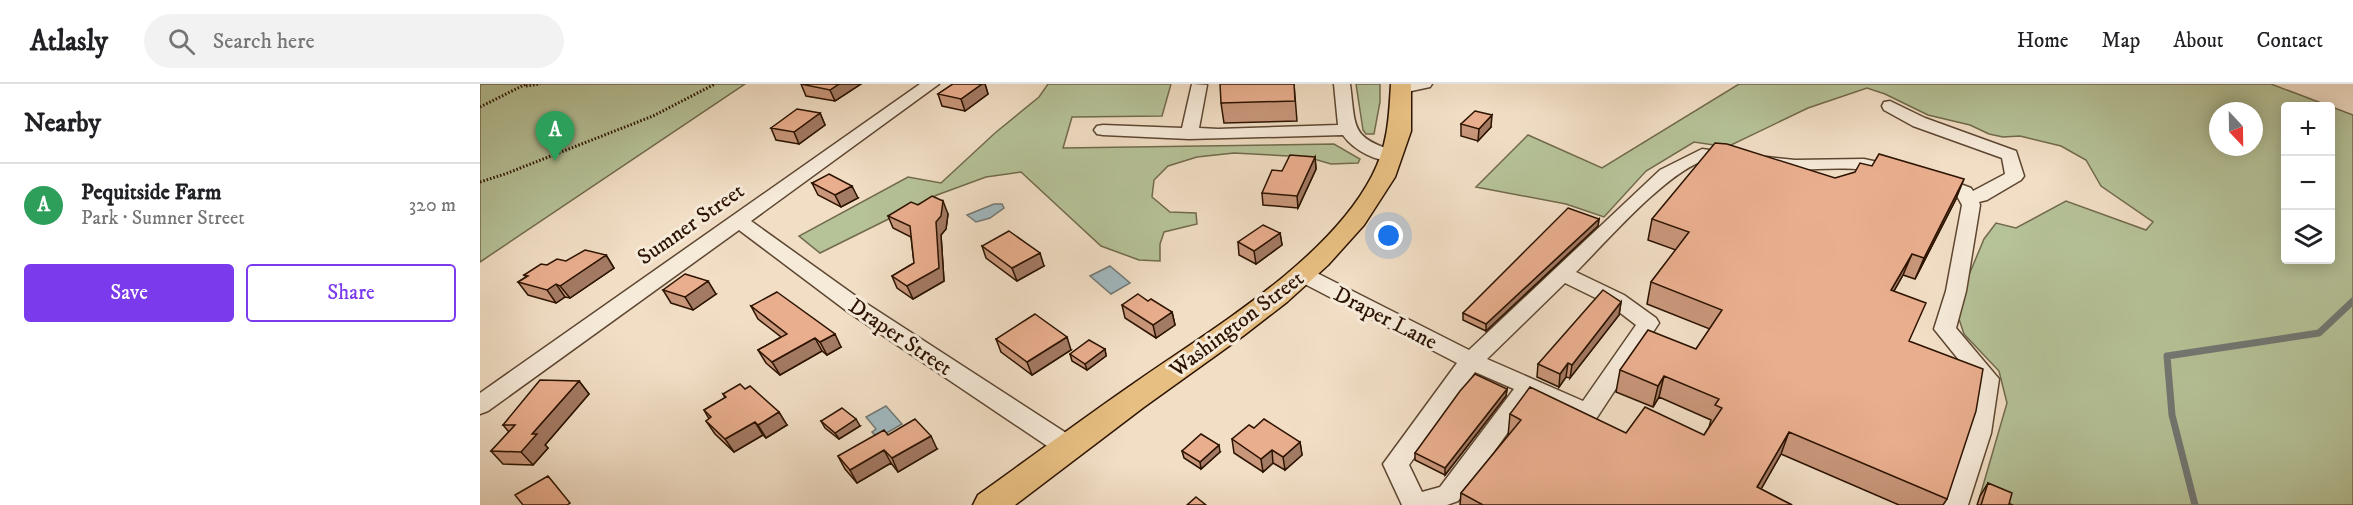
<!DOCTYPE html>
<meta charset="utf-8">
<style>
:root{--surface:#fff;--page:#f2f2f2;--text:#202124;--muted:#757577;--line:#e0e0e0;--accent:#7c3aed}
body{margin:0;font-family:"IM FELL DW Pica",serif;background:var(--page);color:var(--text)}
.controls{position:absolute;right:18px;top:18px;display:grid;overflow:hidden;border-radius:6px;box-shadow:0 3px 15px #0003}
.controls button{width:54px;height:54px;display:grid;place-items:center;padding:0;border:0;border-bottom:2px solid var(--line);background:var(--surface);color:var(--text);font:30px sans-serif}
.compass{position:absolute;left:1729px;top:18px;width:54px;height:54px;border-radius:50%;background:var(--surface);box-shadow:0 3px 15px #0003;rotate:158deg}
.you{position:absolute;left:909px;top:152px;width:21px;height:21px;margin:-15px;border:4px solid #fff;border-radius:50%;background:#1a73e8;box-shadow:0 0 0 9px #1a73e833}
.badge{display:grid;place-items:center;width:39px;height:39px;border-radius:50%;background:var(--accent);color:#fff;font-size:20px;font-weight:700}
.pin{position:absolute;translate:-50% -50px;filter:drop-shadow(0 2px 3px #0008)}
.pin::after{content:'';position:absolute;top:32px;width:21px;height:18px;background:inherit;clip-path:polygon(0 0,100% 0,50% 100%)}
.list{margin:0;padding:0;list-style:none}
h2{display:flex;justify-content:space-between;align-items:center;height:78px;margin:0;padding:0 24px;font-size:26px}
h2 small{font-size:20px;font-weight:400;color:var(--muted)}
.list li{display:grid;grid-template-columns:39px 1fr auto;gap:18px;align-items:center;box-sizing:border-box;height:84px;padding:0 24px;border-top:2px solid var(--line)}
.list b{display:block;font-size:22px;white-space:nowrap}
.list p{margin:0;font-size:20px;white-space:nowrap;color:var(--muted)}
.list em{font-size:20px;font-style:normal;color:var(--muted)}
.actions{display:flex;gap:12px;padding:18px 24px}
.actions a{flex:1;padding:14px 0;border:2px solid var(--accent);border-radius:6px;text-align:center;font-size:21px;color:var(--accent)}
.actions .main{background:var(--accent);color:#fff}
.icon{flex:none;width:33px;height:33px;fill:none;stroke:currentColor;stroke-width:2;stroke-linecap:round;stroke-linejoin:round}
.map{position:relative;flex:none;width:1873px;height:421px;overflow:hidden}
header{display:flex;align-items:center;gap:36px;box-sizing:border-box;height:84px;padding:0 30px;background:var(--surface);border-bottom:2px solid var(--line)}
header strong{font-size:28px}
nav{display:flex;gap:33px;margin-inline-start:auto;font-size:21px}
.search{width:420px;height:54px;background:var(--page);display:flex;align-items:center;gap:15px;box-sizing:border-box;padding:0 21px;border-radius:33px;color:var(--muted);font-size:22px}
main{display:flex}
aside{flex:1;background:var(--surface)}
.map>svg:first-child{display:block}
.green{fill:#b6c298;stroke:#716a4c;stroke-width:1.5;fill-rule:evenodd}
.water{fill:#a1b9c0;stroke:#727773;stroke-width:1.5}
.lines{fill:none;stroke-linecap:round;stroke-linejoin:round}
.stream{stroke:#727773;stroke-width:7}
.minor-casing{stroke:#5d4631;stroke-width:3}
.major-casing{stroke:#2c1300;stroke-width:3}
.path{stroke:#2c1300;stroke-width:3;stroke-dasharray:1.5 2;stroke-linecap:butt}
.minor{fill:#f6ead9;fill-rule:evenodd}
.major{fill:#e8bf82;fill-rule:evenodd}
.wall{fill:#c8967a;stroke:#2c1300;stroke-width:1.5}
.shaded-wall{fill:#a37a63;stroke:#2c1300;stroke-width:1.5}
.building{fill:#e9ae8e;stroke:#2c1300;stroke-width:1.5}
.labels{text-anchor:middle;stroke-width:6;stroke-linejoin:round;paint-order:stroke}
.street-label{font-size:22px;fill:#2c1300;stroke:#f6ead9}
</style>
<header>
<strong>Atlasly</strong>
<div class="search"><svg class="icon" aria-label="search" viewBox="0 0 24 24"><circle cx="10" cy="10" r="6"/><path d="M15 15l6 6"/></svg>Search here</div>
<nav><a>Home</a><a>Map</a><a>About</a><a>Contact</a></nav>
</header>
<main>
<aside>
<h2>Nearby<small></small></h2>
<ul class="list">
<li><span class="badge" style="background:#2e9e5b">A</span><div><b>Pequitside Farm</b><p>Park · Sumner Street</p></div><em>320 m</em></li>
</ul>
<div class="actions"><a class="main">Save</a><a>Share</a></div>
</aside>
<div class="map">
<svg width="1873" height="421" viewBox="0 0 1873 421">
<rect width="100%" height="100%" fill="#f1dec5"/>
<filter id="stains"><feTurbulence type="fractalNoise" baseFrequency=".00333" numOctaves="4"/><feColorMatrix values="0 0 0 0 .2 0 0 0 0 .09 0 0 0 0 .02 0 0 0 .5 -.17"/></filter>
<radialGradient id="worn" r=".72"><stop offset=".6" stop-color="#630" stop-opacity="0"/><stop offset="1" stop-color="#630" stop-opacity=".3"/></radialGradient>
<!-- green -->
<path class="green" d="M0 0H265L0 178Z
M568 0H691L682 32 592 33 583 64 854 60 880 75 878 79 851 80 827 73 754 69 717 73 688 82 674 96 672 113 690 128 716 129 717 140 684 148 680 160V177L659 176 621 162 541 88 506 93 457 111 340 169 319 152 428 93 461 99 515 49 559 13Z
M876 0H900V18L894 50H886L883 46Z
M1259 0H1791L1873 31V421H1523L1500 412 1527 319 1519 287 1484 250 1479 235 1486 198 1504 155 1516 139 1536 144 1586 117 1666 146 1673 138 1621 102 1606 76 1581 62 1540 52 1523 53 1509 50 1490 41 1448 31 1405 10 1387 4 1328 24 1247 63 1214 58 1166 87 1124 133 1086 120 996 103 1048 51 1122 84ZM1806 22H1850V176H1806ZM1738 27H1774V63H1738Z"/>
<!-- water -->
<path class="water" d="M514 120H522L524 124 510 134 496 138 487 131Z
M630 182 650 199 631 210 610 192Z
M406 322 422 340 398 354 392 348 396 345 386 333Z"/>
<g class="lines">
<!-- stream -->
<path class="stream" d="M1715 421 1692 331 1687 272 1839 249 1873 217"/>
<!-- minor casing -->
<g class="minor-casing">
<path id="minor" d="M440 0H459L271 137 384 218 597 356 600 363 597 370 588 372 579 370 368 228 259 146 8 327 0 330V309Z
M712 0 727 1 719 44 738 45 858 41 854 0H870C876 45 870 53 917 68L920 72 917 76C899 80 873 66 863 51L709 55 623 51 617 50 614 46 617 42 623 41 702 44Z
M919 0H952L950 3 922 9 914 4Z
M1410 17 1445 34 1536 67 1544 92 1541 96 1507 116 1499 118 1500 121 1486 207 1476 244 1519 295 1511 349 1488 421H1462L1487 349 1496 297 1454 245 1466 207 1482 121 1477 112 1447 100 1444 96 1447 92H1459L1491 104 1493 107 1525 90 1522 74 1433 42 1404 26 1402 22 1404 18Z
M1222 65 1259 70 1262 74 1259 78C1248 81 1233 73 1222 77 1182 93 1128 156 1096 188L1144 211 1176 234 1179 239 1116 335C1097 341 1070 322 1053 314L978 417 967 421H922L903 380 977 279 815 195 812 190 815 185 822 183 829 185 989 266 1180 86ZM1085 199 1130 221 1156 241 1103 317 1007 275ZM995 288 1034 305 960 403 942 408 929 381Z
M1287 73 1315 76 1384 75 1426 84 1429 88 1426 92C1413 95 1398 87 1385 86 1350 81 1315 90 1281 82L1278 78 1281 74Z"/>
</g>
<!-- major casing -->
<g class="major-casing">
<path id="major" d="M911 0H931V47L915 93 884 141 848 181 807 218 763 252 664 323 535 421H493L498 411C550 374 601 336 653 300 730 246 848 177 892 92 908 61 909 34 911 0Z"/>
</g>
<!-- path -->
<path class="path" d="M46 2 60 0
M0 23 46 0
M0 98 25 90 173 32 235 0"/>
<!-- minor -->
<use href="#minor" class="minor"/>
<!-- major -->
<use href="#major" class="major"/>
</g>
<!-- wall -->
<path class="wall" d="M321 0H381L355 17 326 12Z
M473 0H505L508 10 485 27 462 22 458 10Z
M814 0 817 37 744 39 741 19Z
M340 29 345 41 319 60 296 56 291 44Z
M981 40 1011 43 998 57 981 52Z
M835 73 836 85 818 124 783 121 782 109 802 87Z
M1355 94 1476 115 1435 195 1423 191 1414 207 1429 257 1467 415 1463 421H1419L1301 370 1281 405 1312 421H980L981 409 1028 352 1030 330 1146 349 1224 351 1229 343 1231 336 1179 313 1173 323 1136 308 1140 286 1216 265 1230 245 1167 220 1171 198 1196 166 1168 156 1172 135Z
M332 99 378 114 361 123 338 111Z
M438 121 468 130 466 145 461 151 464 197 433 215 417 204 412 192 434 179 431 153 413 144 408 132Z
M1119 135 1118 142 1006 247 983 236V229Z
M800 149 802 161 776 180 759 171 758 158Z
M502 162 564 182 537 197 506 174Z
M126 171 134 184 90 214 85 213 76 219 48 211 38 198 46 193 44 191 67 181Z
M183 206 236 210 213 226 191 219Z
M668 217 692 228 695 241 676 254 645 234 642 221Z
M1141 218 1139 231 1090 294 1086 293 1079 303 1057 293 1058 280Z
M271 222 361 263 347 271 342 267 300 291 286 279 278 266 301 253 278 235Z
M516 255 591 266 552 291 521 268Z
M625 265 626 272 607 286 592 277 590 270Z
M99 297 109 310 65 361 68 364 53 381 23 380 11 367 29 348 23 341Z
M1027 305 1026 312 965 391 935 376V369Z
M243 310 307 341 286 354 283 351 254 368 235 350 226 337 229 335 224 326 245 314Z
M341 337 380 342 359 355 345 344Z
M774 344 820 358 822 371 805 386 793 379 783 388 754 369 752 355Z
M408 351 457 365 418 388 411 379 377 399 365 385 358 372Z
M702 367 740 368 721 385 704 374Z
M1508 399 1529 420 1533 421H1497L1500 412Z"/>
<!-- shaded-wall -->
<path class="shaded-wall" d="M359 0H381L355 17 350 6Z
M502 0H505L508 10 485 27 481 15Z
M340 29 345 41 319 60 314 48Z
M1012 31 1011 43 998 57 999 45Z
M835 73 836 85 818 124 817 112Z
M1484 95 1476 115 1435 195 1444 174Z
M372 102 378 114 361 123 355 111Z
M463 117 468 130 466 145 461 151 464 197 433 215 427 202 456 138Z
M1119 135 1118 142 1006 247V240Z
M800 149 802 161 776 180 774 167Z
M560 169 564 182 537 197 532 184Z
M1432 170 1423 191 1402 228 1411 206Z
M126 171 134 184 90 214 80 202Z
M228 197 236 210 213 226 205 213Z
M76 200 85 213 76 219 67 206Z
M1141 218 1139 231 1090 294 1092 281Z
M692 228 695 241 676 254 673 241Z
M355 250 361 263 347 271 340 258Z
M587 253 591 266 552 291 547 278Z
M335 254 342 267 300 291 292 278Z
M625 265 626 272 607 286 605 280Z
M1088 279 1086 293 1079 303 1080 290Z
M1184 292 1179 313 1173 323 1178 302Z
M99 297 109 310 65 361 68 364 53 381 41 368 52 350Z
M1027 305 1026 312 965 391V384Z
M299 328 307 341 286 354 278 341Z
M376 335 380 342 359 355 355 349Z
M275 338 283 351 254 368 245 355Z
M1309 348 1301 370 1272 421 1277 403Z
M451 352 457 365 418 388 412 374Z
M820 358 822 371 805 386 803 373Z
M739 361 740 368 721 385 720 378Z
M404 366 411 379 377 399 370 386Z
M792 366 793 379 783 388 781 375Z"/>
<!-- building -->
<path class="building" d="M321 0H359L350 6Z
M473 0H502L481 15 458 10Z
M740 0H814L815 17 741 19Z
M317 25 340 29 314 48 291 44Z
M995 27 1012 31 999 45 981 40Z
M1235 59 1247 60 1355 94 1375 88 1380 79 1392 82 1399 70 1484 95 1444 174 1432 170 1411 206 1446 219 1429 257 1503 285 1496 327 1467 415 1309 348 1277 403 1312 421H1003L981 409 1041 336 1030 330 1050 303 1146 349 1165 323 1224 351 1242 324 1235 321 1239 315 1184 292 1178 302 1140 286 1168 246 1216 265 1242 226 1171 198 1209 148 1172 135Z
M810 71 835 73 817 112 782 109 792 86 802 87Z
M349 90 372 102 355 111 332 99Z
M452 112 463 117 461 132 456 138 459 184 427 202 412 192 434 179 430 142 408 132 431 118 438 121Z
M1088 124 1119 135 1006 240 983 229Z
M783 141 800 149 774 167 758 158Z
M529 147 560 169 532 184 502 162Z
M105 166 126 171 80 202 76 200 67 206 38 198 48 192 44 191 61 180 67 181 77 175 86 177Z
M205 190 228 197 205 213 183 206Z
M1123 206 1141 218 1092 281 1088 279 1080 290 1058 280Z
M297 208 355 250 340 258 335 254 292 278 278 266 307 250 271 222Z
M658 210 668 217 671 215 692 228 673 241 642 221Z
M555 230 587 253 547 278 516 255Z
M609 256 625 265 605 280 590 270Z
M995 290 1027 305 965 384 935 369 980 307Z
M60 296 99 297 52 350H57L41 368 11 367 35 341H23Z
M260 300 265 305 270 302 299 328 278 341 275 338 245 355 226 337 231 333 224 326 246 313 243 310Z
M362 324 376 335 355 349 341 337Z
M435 335 451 352 412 374 404 366 370 386 358 372 404 346 408 351Z
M784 335 820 358 803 373 792 366 781 375 752 355 769 341 774 344Z
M721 350 739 361 720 378 702 367Z
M68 392 90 419 87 421H43L35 411Z
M1508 399 1532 409 1529 420 1533 421H1501Z
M716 413 726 421H707Z"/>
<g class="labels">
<!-- street labels -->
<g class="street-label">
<text transform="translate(210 139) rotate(-35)" y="8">Sumner Street</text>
<text transform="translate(906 233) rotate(27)" y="8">Draper Lane</text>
<text transform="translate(756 239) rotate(-37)" y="8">Washington Street</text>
<text transform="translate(421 252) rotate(34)" y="8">Draper Street</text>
</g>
</g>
<rect width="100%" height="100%" filter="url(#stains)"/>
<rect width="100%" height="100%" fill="url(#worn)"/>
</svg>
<div class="controls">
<button>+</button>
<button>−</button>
<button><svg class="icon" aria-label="layers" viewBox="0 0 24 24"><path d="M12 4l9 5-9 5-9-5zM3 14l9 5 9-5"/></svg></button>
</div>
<svg class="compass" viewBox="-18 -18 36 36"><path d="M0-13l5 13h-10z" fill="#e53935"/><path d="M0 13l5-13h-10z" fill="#757577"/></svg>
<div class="you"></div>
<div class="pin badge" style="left:75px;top:77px;background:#2e9e5b">A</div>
</div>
</main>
